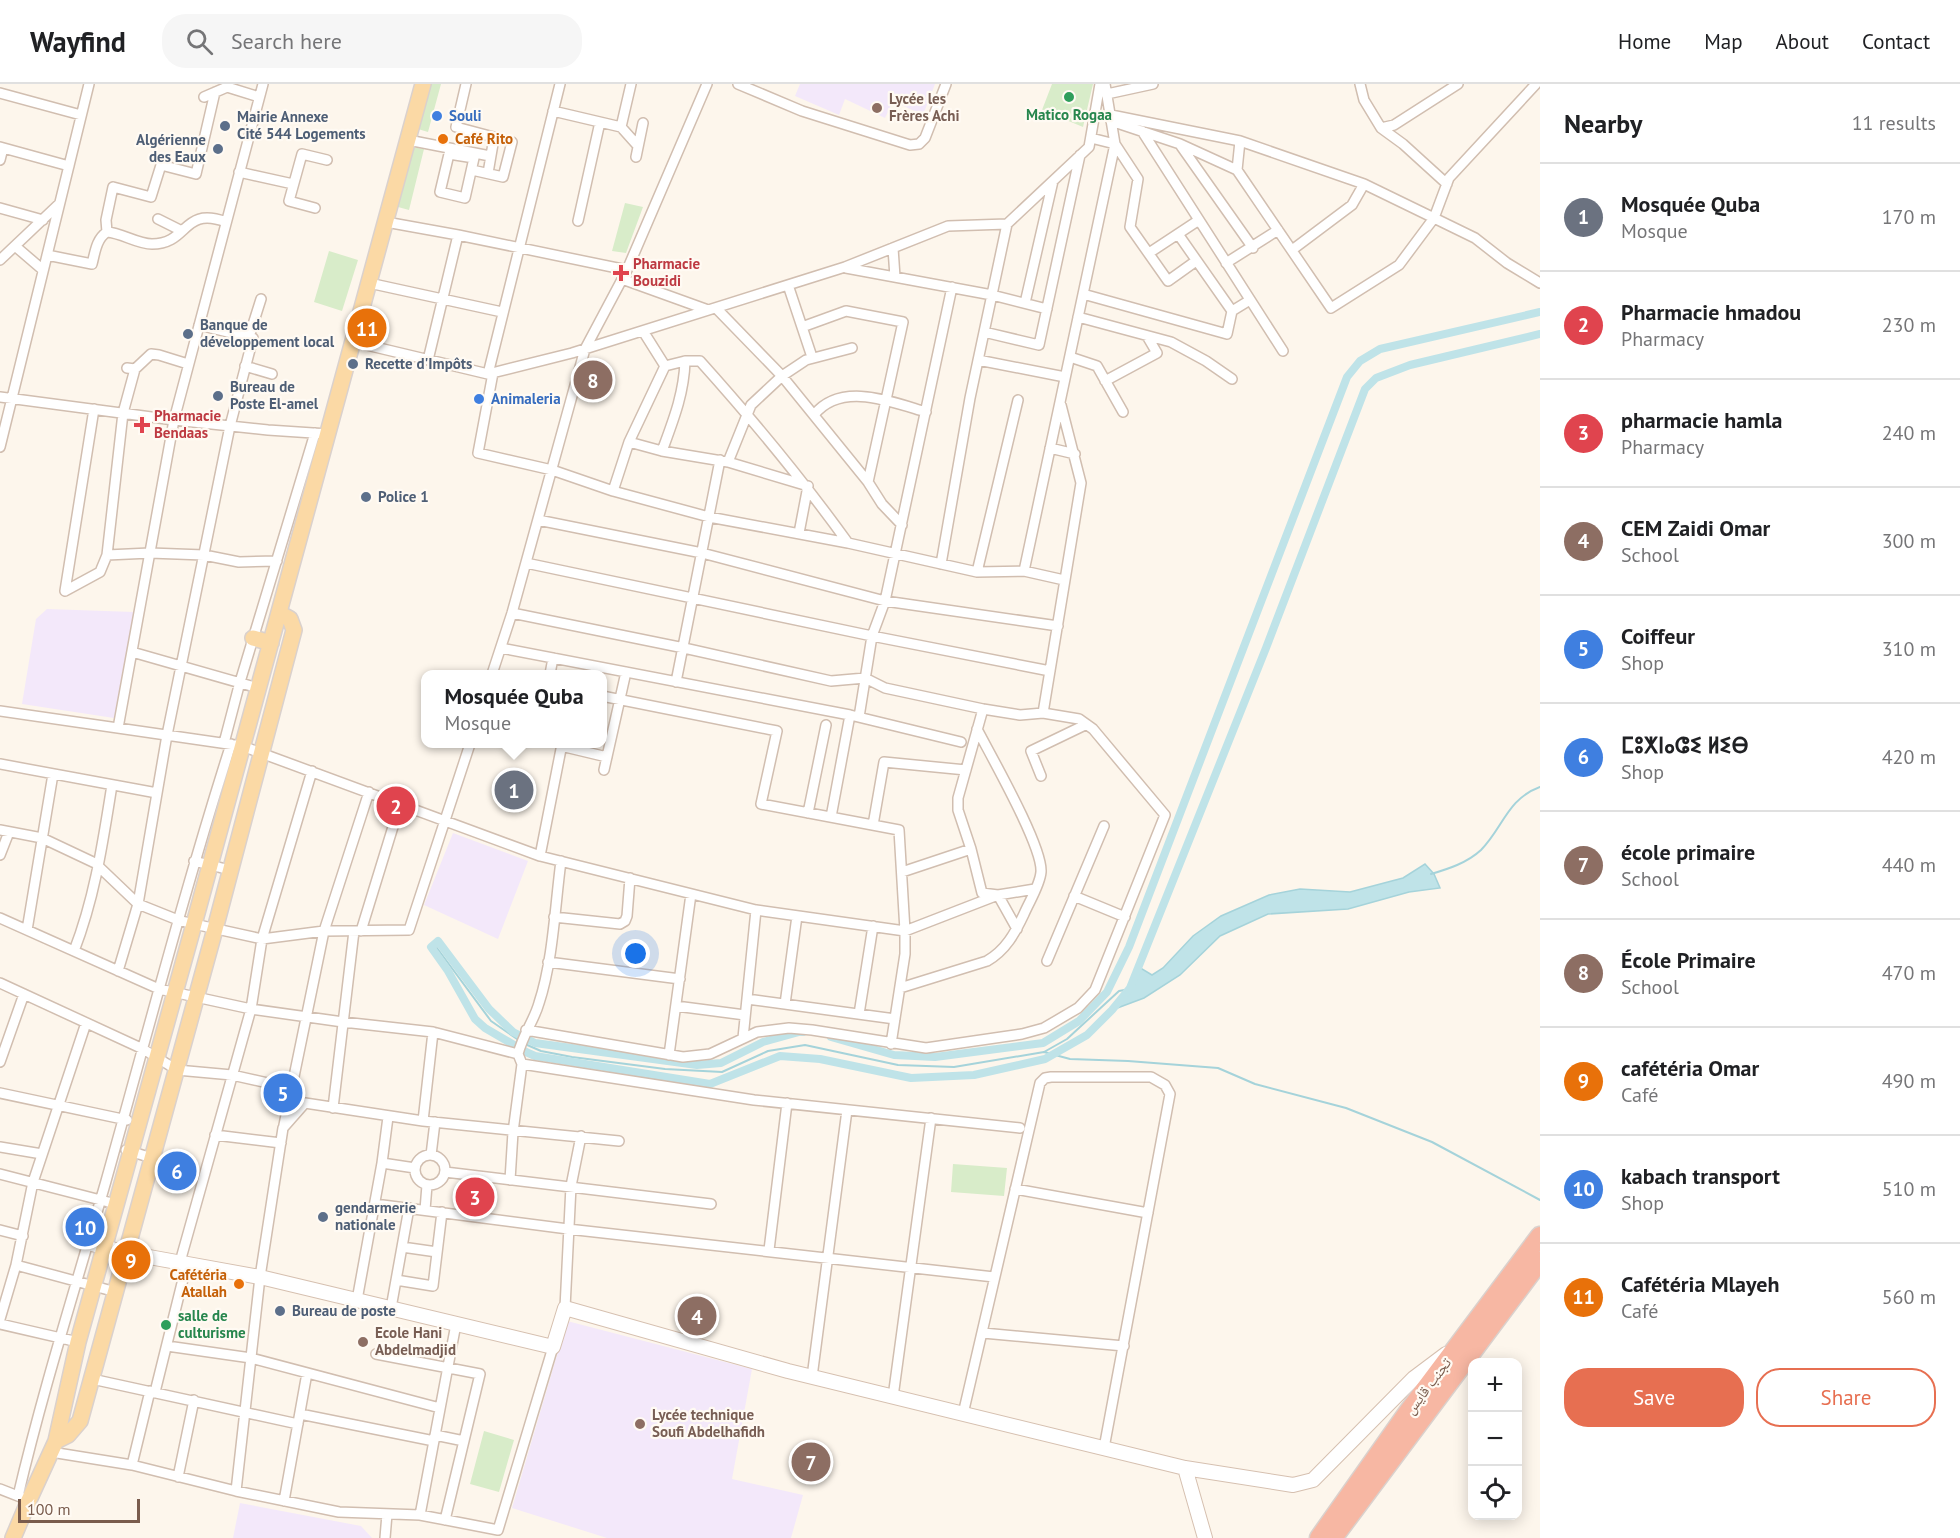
<!DOCTYPE html>
<meta charset="utf-8">
<style>
:root{--surface:#fff;--page:#f6f6f6;--text:#202124;--muted:#757577;--line:#e0e0e0;--accent:#e76f51}
body{margin:0;font-family:"PT Sans","Noto Naskh Arabic","Noto Sans Tifinagh",sans-serif;background:var(--page);color:var(--text)}
.controls{position:absolute;right:18px;bottom:18px;display:grid;overflow:hidden;border-radius:12px;box-shadow:0 3px 15px #0003}
.controls button{width:54px;height:54px;display:grid;place-items:center;padding:0;border:0;border-bottom:2px solid var(--line);background:var(--surface);color:var(--text);font:30px sans-serif}
.scale{position:absolute;left:18px;bottom:15px;width:122px;box-sizing:border-box;padding-left:6px;border:3px solid #7a5c4d;border-top:0;font-size:16px;line-height:21px;white-space:nowrap;color:#7a5c4d;-webkit-text-stroke:4px #fffaf3;paint-order:stroke}
.you{position:absolute;left:636px;top:870px;width:21px;height:21px;margin:-15px;border:4px solid #fff;border-radius:50%;background:#1a73e8;box-shadow:0 0 0 9px #1a73e833}
.badge{display:grid;place-items:center;width:39px;height:39px;border-radius:50%;background:var(--accent);color:#fff;font-size:20px;font-weight:700}
.pin{position:absolute;translate:-50% -50%;border:3px solid #fff;box-shadow:0 2px 6px #0006}
.popup{position:absolute;left:421px;top:586px;width:186px;height:78px;box-sizing:border-box;display:grid;place-content:center;border-radius:12px;background:var(--surface);filter:drop-shadow(0 2px 4px #0005);font-size:20px;white-space:nowrap;color:var(--muted)}
.popup b{font-size:22px;color:var(--text)}
.popup::after{content:'';position:absolute;left:50%;top:100%;margin-left:-12px;border:12px solid transparent;border-top-color:var(--surface)}
.list{margin:0;padding:0;list-style:none}
h2{display:flex;justify-content:space-between;align-items:center;height:78px;margin:0;padding:0 24px;font-size:26px}
h2 small{font-size:20px;font-weight:400;color:var(--muted)}
.list li{display:grid;grid-template-columns:39px 1fr auto;gap:18px;align-items:center;box-sizing:border-box;height:108px;padding:0 24px;border-top:2px solid var(--line)}
.list b{display:block;font-size:22px;white-space:nowrap}
.list p{margin:0;font-size:20px;white-space:nowrap;color:var(--muted)}
.list em{font-size:20px;font-style:normal;color:var(--muted)}
.actions{display:flex;gap:12px;padding:18px 24px}
.actions a{flex:1;padding:14px 0;border:2px solid var(--accent);border-radius:24px;text-align:center;font-size:21px;color:var(--accent)}
.actions .main{background:var(--accent);color:#fff}
.icon{flex:none;width:33px;height:33px;fill:none;stroke:currentColor;stroke-width:2;stroke-linecap:round;stroke-linejoin:round}
.map{position:relative;flex:none;width:1540px;height:1454px;overflow:hidden}
header{display:flex;align-items:center;gap:36px;box-sizing:border-box;height:84px;padding:0 30px;background:var(--surface);border-bottom:2px solid var(--line)}
header strong{font-size:28px}
nav{display:flex;gap:33px;margin-inline-start:auto;font-size:21px}
.search{width:420px;height:54px;background:var(--page);display:flex;align-items:center;gap:15px;box-sizing:border-box;padding:0 21px;border-radius:24px;color:var(--muted);font-size:22px}
main{display:flex}
aside{flex:1;background:var(--surface)}
.map>svg:first-child{display:block}
.education{fill:#f3e8fa}
.green{fill:#d8ecc9}
.water{fill:#bfe3e8;stroke:#a5d3da;stroke-width:1.5}
.lines{fill:none;stroke-linecap:round;stroke-linejoin:round}
.stream{stroke:#a5d3da;stroke-width:2}
.canal{stroke:#bfe3e8;stroke-width:8}
.street-casing{stroke:#d1beb0;stroke-width:12}
.secondary-casing{stroke:#d6c0b0;stroke-width:16}
.primary-casing{stroke:#dad1cd;stroke-width:18}
.highway-casing{stroke:#dad1cd;stroke-width:21}
.street{stroke:#fff;stroke-width:9}
.secondary{stroke:#fff;stroke-width:14}
.primary{stroke:#fbd9a5;stroke-width:15}
.highway{stroke:#f7b7a3;stroke-width:18}
.leisure-dot{fill:#2e9e5b;stroke:#fffaf3;stroke-width:2}
.education-dot{fill:#8d6e63;stroke:#fffaf3;stroke-width:2}
.shop-dot{fill:#3f7fe0;stroke:#fffaf3;stroke-width:2}
.service-dot{fill:#5c6f8a;stroke:#fffaf3;stroke-width:2}
.food-dot{fill:#e8710a;stroke:#fffaf3;stroke-width:2}
.health-dot{fill:#e0444e;stroke:#fffaf3;stroke-width:2}
.labels{text-anchor:middle;stroke-width:4.5;stroke-linejoin:round;paint-order:stroke}
.education-label{font-size:15px;font-weight:bold;fill:#785e54;stroke:#fffaf3;text-anchor:start}
.leisure-label{font-size:15px;font-weight:bold;fill:#27864d;stroke:#fffaf3}
.shop-label{font-size:15px;font-weight:bold;fill:#366cbe;stroke:#fffaf3;text-anchor:start}
.service-label{font-size:15px;font-weight:bold;fill:#4e5e75;stroke:#fffaf3;text-anchor:start}
.food-label{font-size:15px;font-weight:bold;fill:#c56008;stroke:#fffaf3;text-anchor:start}
.health-label{font-size:15px;font-weight:bold;fill:#be3a42;stroke:#fffaf3;text-anchor:start}
.street-label{font-size:15px;fill:#7a5c4d;stroke:#fffaf3}
</style>
<header>
<strong>Wayfind</strong>
<div class="search"><svg class="icon" aria-label="search" viewBox="0 0 24 24"><circle cx="10" cy="10" r="6"/><path d="M15 15l6 6"/></svg>Search here</div>
<nav><a>Home</a><a>Map</a><a>About</a><a>Contact</a></nav>
</header>
<main>
<div class="map">
<svg width="1540" height="1454" viewBox="0 0 1540 1454">
<rect width="100%" height="100%" fill="#fdf6ec"/>
<!-- education -->
<path class="education" d="M800 0H935L923 31 893 17 885 34 845 15 839 31 795 12Z
M47 525 134 528 114 634 22 620 36 535Z
M453 749 528 777 498 855 424 821Z
M567 1237 752 1285 732 1395 803 1411 791 1454H607L512 1424Z
M240 1419 361 1442 372 1454H233Z"/>
<!-- green -->
<path class="green" d="M429 0H441L428 48 418 45Z
M1052 0H1093L1083 43 1042 26Z
M411 63 424 65 409 126 398 123Z
M625 119 643 123 626 169 612 167Z
M329 167 358 176 342 227 314 218Z
M953 1080 1007 1084 1004 1112 951 1108Z
M484 1347 514 1356 499 1408 470 1400Z"/>
<!-- water -->
<path class="water" d="M1425 780 1434 790 1440 804 1409 808 1348 825 1268 830 1220 852 1180 891 1144 914 1112 926 1130 904 1139 883 1152 891 1163 884 1193 852 1221 832 1269 811 1300 805 1350 808 1403 794Z"/>
<g class="lines">
<!-- stream -->
<path class="stream" d="M1431 790C1448 785 1467 779 1481 766 1503 744 1507 715 1540 703
M437 864 491 937 520 957
M525 960 541 967 572 973 665 985 722 988 768 967 805 961 898 981 954 983 1044 968 1067 955 1119 907 1130 905
M1044 968 1070 975 1128 977 1218 984 1255 1000 1346 1024 1432 1058 1540 1116"/>
<!-- canal -->
<path class="canal" d="M803 948H799L763 958 721 979 697 981 535 959 513 948 489 925 438 857 431 863 448 887 475 935 485 944 526 968 535 972 710 1000 780 972 820 975 911 994 974 991 1045 975 1087 951 1112 926 1130 904 1266 564 1365 305 1376 294 1410 281 1540 250
M831 953 894 971 935 973 1043 959 1079 937 1107 908 1129 863 1347 293 1360 277 1380 265 1540 228"/>
<!-- street casing -->
<g class="street-casing">
<path id="street" d="M466 0 456 43 512 58 503 93 472 86
M738 0 802 27 910 61 919 60 925 54 946 0
M1360 0 1364 16 1381 44 1403 60 1447 100
M1536 0 1449 94 1434 134 1475 154 1507 179 1540 199
M0 9 81 31
M1107 10 1153 0
M204 13 227 3 259 13
M553 27 621 43 638 62
M1111 31 1240 57 1364 100 1434 134 1399 181 1331 224 1237 86 1180 60 1111 37
M621 43 631 0
M1381 44 1394 41 1458 0
M1142 47 1283 267
M1091 54 1115 60 1105 0
M408 56 490 72
M1181 62 1253 164
M0 63 69 82
M449 70 474 74 465 114 440 108Z
M636 73 643 39
M0 76 3 64
M1237 86 1240 57
M239 88 293 100
M488 89 494 54
M0 124 43 136
M315 124 289 117 302 70 327 76
M158 135 182 147
M578 137 600 38
M386 138 458 151 627 186 585 265 512 529 492 590
M107 148 106 136 113 103 151 113 161 81 196 90 215 8
M1178 150 1232 227
M15 162 43 186
M893 164 895 193
M1292 166 1352 121 1364 100
M1149 169 1199 136
M47 171 92 180C95 169 96 155 107 148 122 149 137 160 152 160 189 160 182 122 226 138
M0 176 59 120
M1226 179 1278 146
M846 184 992 211 1047 225
M627 186 707 0
M622 195 708 226
M369 199 502 228
M788 201 812 273
M1083 210 1227 250 1232 227 1250 216
M1025 219 1053 97
M716 224 782 292 868 398 882 420 902 441
M1078 233 1171 258 1206 277 1232 295
M802 243 846 227 903 238 868 398
M643 247 665 282
M984 248 1039 261 1080 71
M249 253 261 215
M354 258 488 290 572 269 845 183 948 142 1007 140
M1070 273 1097 282 1123 328
M428 276 458 151
M978 276 1065 293
M245 282 272 290
M127 284 135 285 151 270 159 271 188 280
M135 285 123 329 107 471 150 469 204 471 239 478 277 477
M493 289 478 369 552 386 613 407 709 433 848 459 977 488 1024 487 1064 496
M488 290 560 0
M1105 297 1157 269 1147 252
M0 313 174 336 263 0
M814 331C841 297 892 318 926 328
M629 358 662 367 728 378 808 402 799 449
M0 363 89 0
M1050 364 1075 370
M662 367C673 337 684 310 685 277
M728 378 751 321 782 292 806 276 852 264
M613 407 629 358 665 282 685 277H700C753 336 802 395 848 459
M538 436 702 469 885 517 1058 542
M526 479 872 552 1050 587
M941 480 970 314 1007 140 1089 63 1100 0
M1024 487 1115 60 1138 95 1130 143 1168 197 1196 177
M977 488 1018 316
M65 507 94 325
M65 507 100 488 107 471
M512 529 684 564 831 597 865 594 885 604 983 625 1020 631 1043 629 1079 635 1093 645 1165 731 1095 906 1078 924 1044 944 1022 950 926 964 812 946 789 944 757 948 710 970 683 973 526 946
M501 564 850 631 961 658
M132 568 258 604
M550 590 553 574
M676 598 720 376
M602 612 777 647 761 720 899 746 905 847V870L891 960
M983 625 958 714V726L971 765 982 809 998 811 1017 845
M0 627 242 662 540 772 756 826 905 847 998 811 1035 805
M1043 629 1081 399 1061 321
M859 633 872 552 885 517 952 203
M118 644 174 336 268 346 328 350
M224 659 240 598 315 349
M561 662 607 673
M0 680 157 709
M604 686 626 588
M1041 692 1031 667 1085 641
M808 729 826 641
M831 733 850 631
M873 741 884 678 966 686
M0 746 42 754 95 779 138 820 178 836 194 840 262 855 324 847 409 846 470 660
M0 771 9 748
M540 772 562 660
M194 777 230 786
M902 788 971 765
M1074 812 1125 833
M554 833 620 840 625 837 627 832 630 794
M0 834 159 905 251 925 343 938 433 948 518 970 522 980 513 1048 510 1096
M27 846 53 690
M361 847 400 720
M74 867C95 813 103 757 112 701
M1047 877 1104 742
M548 878 680 895
M118 887 138 820 167 651 230 342 253 254 199 241
M0 899 143 965 177 986 232 991 290 1004
M900 904 987 877C1006 866 1015 849 1024 830 1029 818 1040 801 1041 788 1043 763 991 672 977 645
M747 915 895 935
M785 920 797 832
M676 922 745 931
M859 930 873 842
M743 954 756 826
M518 970C523 950 534 937 539 919 553 877 555 822 561 777
M669 971 691 810
M0 978 24 910
M522 980 754 1016 1020 1044
M0 1009 127 1036
M333 1024 354 847
M423 1037 433 948
M284 1041 324 847 369 708
M215 1051 281 1059
M0 1063 42 1070
M126 1066 152 1074
M415 1086a15 15 0 1 1 30 0a15 15 0 1 1-30 0Z
M431 1071 435 1038
M382 1079 388 1033
M445 1088 711 1120
M0 1090 116 1120
M1015 1105 1148 1129
M375 1120 568 1145 994 1193
M425 1126 427 1101
M0 1146 23 1152
M402 1163 437 1168
M769 1166 787 1019
M180 1178 251 925 262 855 312 687
M16 1181 116 1208
M396 1196 433 1202 442 1128
M357 1216 382 1079 415 1084
M391 1224 409 1124
M565 1224 571 1102 581 1052
M0 1235 16 1181 33 1098 86 939
M0 1240 78 1258
M983 1249 1124 1262
M167 1262 251 1274 440 1324
M376 1270 480 1290 445 1436
M812 1293 847 1026
M92 1295 298 1340
M155 1308 187 1179
M893 1313 931 1034
M300 1330 434 1357
M963 1330 1040 999 1045 994 1051 993H1151L1165 1001 1170 1010 1104 1364
M435 1351 464 1357
M51 1368 132 1381 236 1407 339 1428 420 1431 498 1446 553 1263
M132 1381 150 1307
M178 1393 194 1316
M0 1405 23 1414
M236 1407 260 1193 283 1044 305 1019 423 1037 619 1057
M18 1412C43 1305 76 1202 106 1097 147 951 185 804 231 660
M284 1417 307 1289
M420 1431 456 1240
M385 1454 387 1430"/>
</g>
<!-- secondary casing -->
<g class="secondary-casing">
<path id="secondary" d="M88 1159 127 1169 260 1193 553 1263 565 1224 788 1287 1185 1384 1293 1401 1313 1396 1414 1294 1446 1270
M1185 1384 1205 1454"/>
</g>
<!-- primary casing -->
<g class="primary-casing">
<path id="primary" d="M253 554 271 559
M56 1357 68 1351 80 1337 215 845 294 546 290 535 279 529
M13 1454 29 1416 56 1357 78 1258 194 840 423 0"/>
</g>
<!-- highway casing -->
<g class="highway-casing">
<path id="highway" d="M1336 1450 1540 1177
M1319 1454 1408 1328 1540 1152"/>
</g>
<!-- street -->
<use href="#street" class="street"/>
<!-- secondary -->
<use href="#secondary" class="secondary"/>
<!-- primary -->
<use href="#primary" class="primary"/>
<!-- highway -->
<use href="#highway" class="highway"/>
</g>
<!-- markers -->
<g class="leisure-dot">
<circle cx="1069" cy="13" r="6"/>
<circle cx="166" cy="1241" r="6"/>
</g>
<g class="education-dot">
<circle cx="877" cy="24" r="6"/>
<circle cx="363" cy="1258" r="6"/>
<circle cx="640" cy="1340" r="6"/>
</g>
<g class="shop-dot">
<circle cx="437" cy="32" r="6"/>
<circle cx="479" cy="315" r="6"/>
</g>
<g class="service-dot">
<circle cx="225" cy="42" r="6"/>
<circle cx="218" cy="65" r="6"/>
<circle cx="188" cy="250" r="6"/>
<circle cx="353" cy="280" r="6"/>
<circle cx="218" cy="312" r="6"/>
<circle cx="366" cy="413" r="6"/>
<circle cx="323" cy="1133" r="6"/>
<circle cx="280" cy="1227" r="6"/>
</g>
<g class="food-dot">
<circle cx="443" cy="55" r="6"/>
<circle cx="239" cy="1200" r="6"/>
</g>
<g class="health-dot">
<path d="M618 180h6v6h6v6h-6v6h-6v-6h-6v-6h6z"/>
<path d="M139 332h6v6h6v6h-6v6h-6v-6h-6v-6h6z"/>
</g>
<g class="labels">
<!-- education labels -->
<g class="education-label">
<text x="889" y="20">Lycée les<tspan x="889" dy="17">Frères Achi</tspan></text>
<text x="375" y="1254">Ecole Hani<tspan x="375" dy="17">Abdelmadjid</tspan></text>
<text x="652" y="1336">Lycée technique<tspan x="652" dy="17">Soufi Abdelhafidh</tspan></text>
</g>
<!-- leisure labels -->
<g class="leisure-label">
<text x="1069" y="36">Matico Rogaa</text>
<text x="178" y="1237" text-anchor="start">salle de<tspan x="178" dy="17">culturisme</tspan></text>
</g>
<!-- shop labels -->
<g class="shop-label">
<text x="449" y="37">Souli</text>
<text x="491" y="320">Animaleria</text>
</g>
<!-- service labels -->
<g class="service-label">
<text x="237" y="38">Mairie Annexe<tspan x="237" dy="17">Cité 544 Logements</tspan></text>
<text x="206" y="61" text-anchor="end">Algérienne<tspan x="206" dy="17">des Eaux</tspan></text>
<text x="200" y="246">Banque de<tspan x="200" dy="17">développement local</tspan></text>
<text x="365" y="285">Recette d'Impôts</text>
<text x="230" y="308">Bureau de<tspan x="230" dy="17">Poste El-amel</tspan></text>
<text x="378" y="418">Police 1</text>
<text x="335" y="1129">gendarmerie<tspan x="335" dy="17">nationale</tspan></text>
<text x="292" y="1232">Bureau de poste</text>
</g>
<!-- food labels -->
<g class="food-label">
<text x="455" y="60">Café Rito</text>
<text x="227" y="1196" text-anchor="end">Cafétéria<tspan x="227" dy="17">Atallah</tspan></text>
</g>
<!-- health labels -->
<g class="health-label">
<text x="633" y="185">Pharmacie<tspan x="633" dy="17">Bouzidi</tspan></text>
<text x="154" y="337">Pharmacie<tspan x="154" dy="17">Bendaas</tspan></text>
</g>
<!-- street labels -->
<g class="street-label">
<text transform="translate(1428 1302) rotate(-53)" y="5">تجنب قايس</text>
</g>
</g>
</svg>
<div class="controls">
<button>+</button>
<button>−</button>
<button><svg class="icon" aria-label="locate" viewBox="0 0 24 24"><circle cx="12" cy="12" r="6"/><path d="M12 2v4M12 18v4M2 12h4M18 12h4"/></svg></button>
</div>
<div class="scale">100 m</div>
<div class="you"></div>
<div class="pin badge" style="left:514px;top:706px;background:#6b7280">1</div>
<div class="popup"><b>Mosquée Quba</b>Mosque</div>
<div class="pin badge" style="left:396px;top:722px;background:#e0444e">2</div>
<div class="pin badge" style="left:475px;top:1113px;background:#e0444e">3</div>
<div class="pin badge" style="left:697px;top:1232px;background:#8d6e63">4</div>
<div class="pin badge" style="left:283px;top:1009px;background:#3f7fe0">5</div>
<div class="pin badge" style="left:177px;top:1087px;background:#3f7fe0">6</div>
<div class="pin badge" style="left:811px;top:1378px;background:#8d6e63">7</div>
<div class="pin badge" style="left:593px;top:296px;background:#8d6e63">8</div>
<div class="pin badge" style="left:131px;top:1176px;background:#e8710a">9</div>
<div class="pin badge" style="left:85px;top:1143px;background:#3f7fe0">10</div>
<div class="pin badge" style="left:367px;top:244px;background:#e8710a">11</div>
</div>
<aside>
<h2>Nearby<small>11 results</small></h2>
<ul class="list">
<li><span class="badge" style="background:#6b7280">1</span><div><b>Mosquée Quba</b><p>Mosque</p></div><em>170 m</em></li>
<li><span class="badge" style="background:#e0444e">2</span><div><b>Pharmacie hmadou</b><p>Pharmacy</p></div><em>230 m</em></li>
<li><span class="badge" style="background:#e0444e">3</span><div><b>pharmacie hamla</b><p>Pharmacy</p></div><em>240 m</em></li>
<li><span class="badge" style="background:#8d6e63">4</span><div><b>CEM Zaidi Omar</b><p>School</p></div><em>300 m</em></li>
<li><span class="badge" style="background:#3f7fe0">5</span><div><b>Coiffeur</b><p>Shop</p></div><em>310 m</em></li>
<li><span class="badge" style="background:#3f7fe0">6</span><div><b>ⵎⵓⵅⵏⴰⵛⵉ ⵍⵉⴱ</b><p>Shop</p></div><em>420 m</em></li>
<li><span class="badge" style="background:#8d6e63">7</span><div><b>école primaire</b><p>School</p></div><em>440 m</em></li>
<li><span class="badge" style="background:#8d6e63">8</span><div><b>École Primaire</b><p>School</p></div><em>470 m</em></li>
<li><span class="badge" style="background:#e8710a">9</span><div><b>cafétéria Omar</b><p>Café</p></div><em>490 m</em></li>
<li><span class="badge" style="background:#3f7fe0">10</span><div><b>kabach transport</b><p>Shop</p></div><em>510 m</em></li>
<li><span class="badge" style="background:#e8710a">11</span><div><b>Cafétéria Mlayeh</b><p>Café</p></div><em>560 m</em></li>
</ul>
<div class="actions"><a class="main">Save</a><a>Share</a></div>
</aside>
</main>
